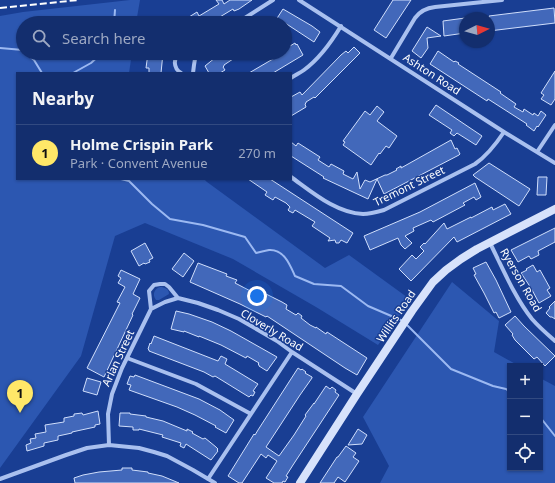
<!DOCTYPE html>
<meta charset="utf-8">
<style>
:root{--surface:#132e6e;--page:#203a76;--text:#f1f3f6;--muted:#9da8c2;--line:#324a81;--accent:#ffe768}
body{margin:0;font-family:"Noto Sans",sans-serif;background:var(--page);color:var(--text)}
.controls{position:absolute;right:12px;bottom:12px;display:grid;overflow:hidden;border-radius:0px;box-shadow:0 1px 3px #0004}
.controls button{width:36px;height:36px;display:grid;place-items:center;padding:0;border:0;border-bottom:1px solid var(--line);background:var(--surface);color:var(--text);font:20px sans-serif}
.compass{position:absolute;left:459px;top:12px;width:36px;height:36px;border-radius:50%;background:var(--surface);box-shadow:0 1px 3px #0004;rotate:85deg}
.you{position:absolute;left:257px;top:296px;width:14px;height:14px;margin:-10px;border:3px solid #fff;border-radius:50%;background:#1a73e8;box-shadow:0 0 0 6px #1a73e833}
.badge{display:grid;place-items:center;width:26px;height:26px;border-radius:50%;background:var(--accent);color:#111;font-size:13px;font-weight:700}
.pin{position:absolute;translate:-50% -33px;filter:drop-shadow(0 1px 2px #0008)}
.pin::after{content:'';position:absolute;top:21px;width:14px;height:12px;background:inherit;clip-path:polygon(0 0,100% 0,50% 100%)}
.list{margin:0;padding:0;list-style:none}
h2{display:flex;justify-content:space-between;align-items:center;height:52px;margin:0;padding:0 16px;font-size:17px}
h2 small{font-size:13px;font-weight:400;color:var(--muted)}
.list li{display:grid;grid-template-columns:26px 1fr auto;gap:12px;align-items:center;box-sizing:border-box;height:56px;padding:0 16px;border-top:1px solid var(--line)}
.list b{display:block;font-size:15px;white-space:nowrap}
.list p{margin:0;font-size:13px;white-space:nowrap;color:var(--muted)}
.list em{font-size:13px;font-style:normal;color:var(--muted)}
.icon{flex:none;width:22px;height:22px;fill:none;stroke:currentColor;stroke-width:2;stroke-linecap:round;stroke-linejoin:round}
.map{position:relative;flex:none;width:555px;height:483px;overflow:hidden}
.search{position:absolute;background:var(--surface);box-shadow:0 1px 3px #0004;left:16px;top:16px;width:276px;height:44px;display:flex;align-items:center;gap:10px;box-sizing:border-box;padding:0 14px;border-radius:22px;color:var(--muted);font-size:15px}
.panel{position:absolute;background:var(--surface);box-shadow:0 1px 3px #0004;left:16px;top:72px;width:276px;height:108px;border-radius:0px}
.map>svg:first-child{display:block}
.green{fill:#2c57b1}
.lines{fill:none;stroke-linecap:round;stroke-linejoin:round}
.stream{stroke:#9cb9f2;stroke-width:2}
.building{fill:#4268ba;stroke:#d0defb}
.street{stroke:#a9c0ef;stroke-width:4}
.secondary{stroke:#d7e2fb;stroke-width:8}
.rail{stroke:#fff;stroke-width:2;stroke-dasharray:7 3;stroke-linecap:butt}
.labels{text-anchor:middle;stroke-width:3;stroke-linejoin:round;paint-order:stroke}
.street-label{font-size:11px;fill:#fff;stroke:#193e93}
</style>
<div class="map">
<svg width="555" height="483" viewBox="0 0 555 483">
<rect width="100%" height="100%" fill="#193e93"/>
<!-- green -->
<path class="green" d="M130 0H140L136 23H23V53H132L129 73H17V179H204L207 182 325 268 349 255 411 300 378 345 316 307 233 259 145 223 115 236 81 356 0 468V16L23 12Z
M452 282 499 321 494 352 519 366H510V468H540V378L555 386V483H380L389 466 363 417Z
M160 287C165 287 169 289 169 294L159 300H156C152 295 154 289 160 287Z"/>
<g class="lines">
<!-- stream -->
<path class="stream" d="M114 23 115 10
M0 48 23 50
M26 53 34 60 42 73
M73 73 91 63 102 53
M121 179 129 181 152 204 170 219 203 225 245 237 256 253C260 252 264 251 269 250 284 249 290 265 295 276L314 284 341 286 368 306 403 321
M406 324 451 369 493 386 506 389 510 392
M540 417 555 436"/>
</g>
<!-- building -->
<path class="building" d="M216 0H222L224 4 230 0H252L239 9 234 11 233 9 210 23H192L189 17 197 12 199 16 219 4Z
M393 0H411L386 38 374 30Z
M554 8 555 23 489 31V16Z
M283 9 312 26 320 32 314 42 285 23H274Z
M465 18V33L444 36 443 21Z
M427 27 441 36 427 38 428 48 421 58 412 51Z
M295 43 296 45 297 44 303 55 273 73H249L278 56 277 53H285V49Z
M354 47 360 53 315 98 314 97 306 102V103L305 104 306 107 291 116V97L300 92 302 95 341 55 346 51 348 53Z
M438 51 454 62 455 61 459 63 458 64 501 92 500 93 516 104 514 107 523 112 524 109 533 115 534 113 538 116 541 111 546 115 538 127 537 126 534 131 526 125 527 124 488 99 487 101 430 64Z
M148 53H163L161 73H149V68H146Z
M221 53H242L224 65V66L223 67 225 70 220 73H209L205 66Z
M555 71V99L551 105 541 99 544 95 541 93Z
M436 105 482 136 476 145 457 133 454 136 450 133 452 130 429 115Z
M377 106 384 112 377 121 397 136 389 148 386 146 380 154 379 153 371 165 343 145 345 142 343 141 365 111 370 115Z
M451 140 455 149 457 148 460 154 459 155 384 194 377 179 368 199 323 178 324 177 291 156V142L296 146 298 143 320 157 318 160 329 167 331 164 344 171 343 174 353 179 357 172 360 189 365 180 370 182 385 175H387L397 170 396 169 401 166V168Z
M489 163 530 189 519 206 475 177 473 175Z
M538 177H547L546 195H537Z
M248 179H270L353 233 347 243 341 240 339 243H336L335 240 328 241 330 238 312 226 315 222 295 210 293 213 289 211 288 210 290 207 286 203 275 197 273 200 265 195 267 192Z
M475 183 481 197 476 200 474 197 463 203 465 205 433 222 431 220 413 228 414 231 405 236 412 243 405 249 401 245 398 238 370 250 364 236 420 212Z
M505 204 511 214 457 242 454 237 411 281 399 269 412 255 416 259 424 251 420 247 424 243 425 244 444 223 447 229 471 217V218L492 207 493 210Z
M555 228V242L538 251 539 255 531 259 529 256 518 262 511 250Z
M145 243 153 258 149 260 150 262 145 264 144 263 139 266 131 251Z
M184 253 194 261 183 277 172 269Z
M486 262 496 280 511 312 499 318 496 312 494 313 484 293 474 275 476 274 473 268Z
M198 263 227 274 226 276 237 280 235 283 262 297 264 293 282 302 287 305 286 309 296 315 298 313 302 316 301 318 310 325 316 328V327L326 334 327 332 367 358 357 375 345 368 267 316 266 317 240 304 190 282Z
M533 265 537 272 540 270 550 288 547 290 551 296 539 303 531 288 521 273 527 270 526 269Z
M121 270 140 279 133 294 140 298 132 314 133 315 104 377 87 368 120 303 117 302 125 287 118 283 121 278 118 276Z
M555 301V319L552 317H550L546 313 550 308 549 307Z
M176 311 189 314 212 322 231 331 277 357 267 371 259 366V365L258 364 259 363 247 356 246 358 221 345 199 336V337L184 331V332L171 329Z
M515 316 524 326 555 356 545 366 537 357 534 359 515 340 512 335 513 334 505 325Z
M154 336 218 361 221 356 227 359 225 364 258 384 253 391 255 392 253 396 251 395 249 397 215 376 213 377 204 372 149 351V350L148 349 150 343 151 344Z
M298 368 301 370 302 369 306 372 305 373 312 377V378L300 395 266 447 279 456 294 435 306 416 305 415 314 403V404L326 386 330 389 332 387 336 390 335 392 339 395 293 465 286 476 288 477 285 482 283 481 282 483H274L266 478 277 461 268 455 266 458 261 454 242 483H239L228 476 254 434 255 435 258 430Z
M135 375 199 399 220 410 234 420 226 433 215 427 216 426 195 415 177 407 129 390 131 385 127 384 130 376 134 377Z
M87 378 101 382 97 395 83 391Z
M98 411 100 424 95 425V427L72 432V433L58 436V440L44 443V446L27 451 26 445 31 443 30 439 36 438 35 434 46 432 45 425 64 422V418L74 416V414L82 413 83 415Z
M120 413H130V414L146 416V417L163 421 187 431V429L193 432 192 433 203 439 205 438 216 447 218 449 217 450 218 451 211 460 186 444 184 448 180 446 181 443 162 437 163 435 139 429V430H133V427L119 426Z
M358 429 367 435 362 444 348 445Z
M346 446 356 453 353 457 359 461 345 482 338 477 334 483H320L337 457H338Z
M122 468H132V470L148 472V473L162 476 179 483H75L74 478 83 475 99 472 122 470Z"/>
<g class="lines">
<!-- street -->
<path class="street" d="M299 0 504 132 555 163
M237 23 273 0
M180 53C173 58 173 68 181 73
M391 58 415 18C420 11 426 8 435 7L502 0
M193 73 194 65 196 53
M291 78C295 75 300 73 304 70 319 59 332 41 341 26
M537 152 555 125
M291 177C312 192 336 213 363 214 370 214 377 212 384 210L475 164C488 155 496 144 504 132
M490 243C502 267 515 298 532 319 539 327 547 334 555 341
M151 309 149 291 154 285 160 284H165L169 287 178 298 198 303 218 310 239 319 253 327 277 341 292 352 357 394
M127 358 196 384 251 414
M109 445 108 414 112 394 122 368 151 309 165 302 178 298
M0 479 66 455 87 448 109 445 139 448 154 452 167 456 193 470 215 483
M208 479 292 352"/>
<!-- secondary -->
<path class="secondary" d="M300 483 357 394 412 311 433 282 446 270 461 259 477 249 555 209"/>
<!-- rail -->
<path class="rail" d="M0 8 78 0"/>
</g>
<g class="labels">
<!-- street labels -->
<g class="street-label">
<text transform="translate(432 74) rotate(33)" y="4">Ashton Road</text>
<text transform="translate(409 186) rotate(-26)" y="4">Tremont Street</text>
<text transform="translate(521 280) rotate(60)" y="4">Ryerson Road</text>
<text transform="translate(396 316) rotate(-56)" y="4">Willits Road</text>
<text transform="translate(272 330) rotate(31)" y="4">Cloverly Road</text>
<text transform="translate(118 358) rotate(-65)" y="4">Arlan Street</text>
</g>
</g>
</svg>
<div class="controls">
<button>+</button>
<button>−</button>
<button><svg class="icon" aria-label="locate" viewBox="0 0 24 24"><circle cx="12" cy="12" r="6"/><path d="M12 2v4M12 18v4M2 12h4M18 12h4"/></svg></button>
</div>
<svg class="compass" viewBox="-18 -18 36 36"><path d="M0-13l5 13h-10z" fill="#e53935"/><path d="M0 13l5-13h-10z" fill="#9da8c2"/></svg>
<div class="you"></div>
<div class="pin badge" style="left:20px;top:413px">1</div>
<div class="search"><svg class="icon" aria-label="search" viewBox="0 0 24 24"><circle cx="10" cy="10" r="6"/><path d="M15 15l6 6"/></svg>Search here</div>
<section class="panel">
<h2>Nearby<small></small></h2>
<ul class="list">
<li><span class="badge">1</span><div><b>Holme Crispin Park</b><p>Park · Convent Avenue</p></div><em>270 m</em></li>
</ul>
</section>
</div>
